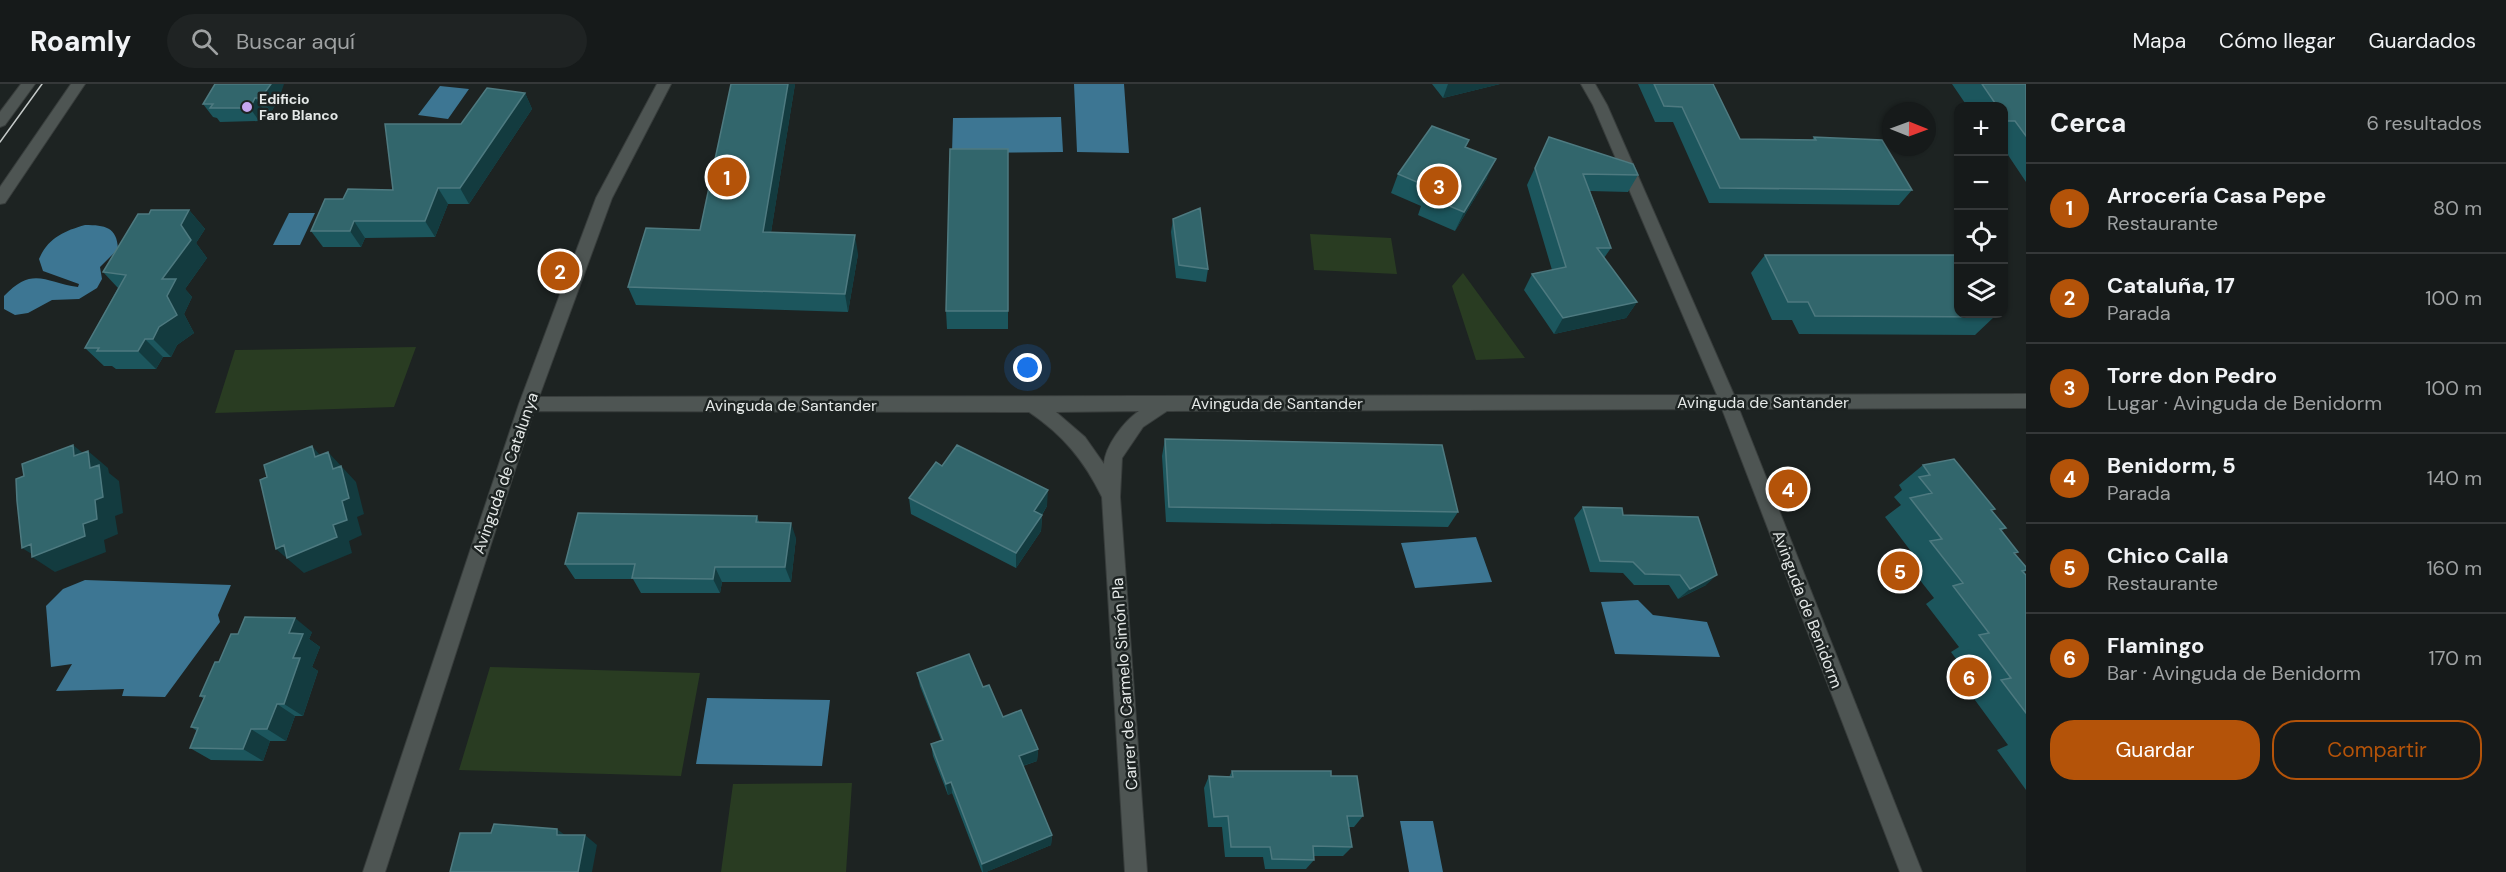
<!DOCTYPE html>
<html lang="es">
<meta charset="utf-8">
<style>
:root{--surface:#161a1a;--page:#1f2323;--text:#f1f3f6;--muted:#9ea1a2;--line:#353839;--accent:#b45309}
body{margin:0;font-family:"DM Sans",sans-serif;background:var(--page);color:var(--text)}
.controls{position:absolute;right:18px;top:18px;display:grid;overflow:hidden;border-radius:12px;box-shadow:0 2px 4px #0004}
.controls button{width:54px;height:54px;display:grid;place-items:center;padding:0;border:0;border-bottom:2px solid var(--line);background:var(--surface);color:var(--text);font:30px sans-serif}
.compass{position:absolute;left:1882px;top:18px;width:54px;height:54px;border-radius:50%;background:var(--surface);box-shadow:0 2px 4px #0004;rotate:91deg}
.you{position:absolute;left:1028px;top:284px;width:21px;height:21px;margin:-15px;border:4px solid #fff;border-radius:50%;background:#1a73e8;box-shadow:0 0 0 9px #1a73e833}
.badge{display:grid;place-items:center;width:39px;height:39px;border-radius:50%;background:var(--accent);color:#fff;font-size:20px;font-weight:700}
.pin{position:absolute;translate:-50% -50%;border:3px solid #fff;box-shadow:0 2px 6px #0006}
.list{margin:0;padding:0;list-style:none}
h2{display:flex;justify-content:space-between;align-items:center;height:78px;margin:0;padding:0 24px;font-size:26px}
h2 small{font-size:20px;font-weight:400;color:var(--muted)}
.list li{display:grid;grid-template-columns:39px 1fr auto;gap:18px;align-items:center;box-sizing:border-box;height:90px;padding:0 24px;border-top:2px solid var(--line)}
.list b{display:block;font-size:22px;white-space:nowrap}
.list p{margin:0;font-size:20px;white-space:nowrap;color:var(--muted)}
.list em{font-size:20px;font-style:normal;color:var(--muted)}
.actions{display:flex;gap:12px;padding:18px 24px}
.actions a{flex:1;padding:14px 0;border:2px solid var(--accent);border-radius:24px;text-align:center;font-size:21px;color:var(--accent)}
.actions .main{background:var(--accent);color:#fff}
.icon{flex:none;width:33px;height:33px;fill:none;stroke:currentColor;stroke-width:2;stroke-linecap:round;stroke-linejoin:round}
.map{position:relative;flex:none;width:2026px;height:788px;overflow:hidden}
header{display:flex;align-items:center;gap:36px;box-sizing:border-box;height:84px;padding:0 30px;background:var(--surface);border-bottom:2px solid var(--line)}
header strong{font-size:28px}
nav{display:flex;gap:33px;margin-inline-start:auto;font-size:21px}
.search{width:420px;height:54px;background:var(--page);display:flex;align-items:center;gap:15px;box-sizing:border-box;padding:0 21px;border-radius:33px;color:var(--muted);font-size:22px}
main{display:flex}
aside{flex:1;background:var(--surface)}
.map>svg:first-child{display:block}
.green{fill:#293c22}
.water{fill:#3d7693}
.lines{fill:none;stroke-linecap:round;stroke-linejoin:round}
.minor-casing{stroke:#383d3c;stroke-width:2}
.minor{fill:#4e5553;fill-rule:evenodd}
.tram{stroke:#c5cac9;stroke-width:1.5}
.wall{fill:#1c565d}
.shaded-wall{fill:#133b3f}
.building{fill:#32666c;stroke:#4e7a80;stroke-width:1.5}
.poi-dot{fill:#c6a6f0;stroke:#1d2322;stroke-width:2}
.labels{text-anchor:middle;stroke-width:5;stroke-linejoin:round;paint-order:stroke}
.far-poi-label{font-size:14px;font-weight:bold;fill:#e5e9e8;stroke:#1d2322;text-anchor:start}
.street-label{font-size:16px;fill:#e5e9e8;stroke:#1d2322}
</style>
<header>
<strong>Roamly</strong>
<div class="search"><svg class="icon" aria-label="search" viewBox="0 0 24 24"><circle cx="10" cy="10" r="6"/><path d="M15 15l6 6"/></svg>Buscar aquí</div>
<nav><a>Mapa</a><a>Cómo llegar</a><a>Guardados</a></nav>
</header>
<main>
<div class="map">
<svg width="2026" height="788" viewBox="0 0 2026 788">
<rect width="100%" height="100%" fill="#1d2322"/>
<!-- green -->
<path class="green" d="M1310 150 1391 154 1397 190 1314 186Z
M1463 189 1525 274 1476 276 1452 202Z
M416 263 394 323 215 329 235 266Z
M490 583 700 589 681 692 459 686Z
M852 699 846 788H721L733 700Z"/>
<!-- water -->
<path class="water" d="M1074 0H1124L1129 69 1077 68Z
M440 2 469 5 448 35 418 31Z
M1061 33 1063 68 952 69 953 34Z
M289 129H315L300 161H273Z
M85 141C105 141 117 143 118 165L100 183 102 195 97 204 79 215 52 216 28 229 15 231 4 225V212C33 181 46 199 78 203L79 200 43 187 39 175C48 154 64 147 85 141Z
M1476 453 1492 498 1415 504 1401 459Z
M85 496 231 501 218 531 220 538 165 613 122 612 124 605 56 607 72 580 51 583 46 522 63 505Z
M1638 516 1653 531 1707 538 1720 573 1615 570 1601 518Z
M707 614 830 616 822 682 696 680Z
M1400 737H1433L1443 788H1409Z"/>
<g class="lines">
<!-- minor casing -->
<g class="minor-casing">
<path id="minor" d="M21 0H35L5 41 0 43V28Z
M71 0H85L5 119 0 120V103Z
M657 0H671L612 114 539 313 1717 311 1593 21 1581 0H1595L1607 21 1734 311 2026 310V324L1739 325 1922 788H1900L1722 325 1167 327 1143 343 1122 374 1120 413 1147 788H1125L1102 413C1084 376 1063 351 1029 328L534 327 385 788H363L519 320 596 114ZM1139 327C1124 337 1105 362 1104 380L1085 353 1056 328Z"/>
</g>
<!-- minor -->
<use href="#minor" class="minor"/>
<!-- tram -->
<path class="tram" d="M0 58 42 0"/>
</g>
<!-- wall -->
<path class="wall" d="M215 0 279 15 271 28H265L259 37 220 38 217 34 213 33 203 20Z
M795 0 771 148 858 170 848 228 636 221 628 203 700 146Z
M1432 0H1500L1443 14Z
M1638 0H1713L1740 55 1812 56 1814 53 1912 106 1899 121 1709 119 1673 38H1655Z
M1952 0H2026V98L2004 65V22H1967Z
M525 9 532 25 469 120H448L435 153 365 154 361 163H323L311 147 343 115 393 106 461 40Z
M1549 53 1638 91 1628 108 1590 107 1611 164 1604 174 1637 218 1626 234 1554 250 1524 206 1532 190 1552 186 1527 101Z
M1469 56 1466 64 1487 94 1455 147 1418 131 1421 122 1391 109 1398 90Z
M1008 65V245H947L946 227Z
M189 126 205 145 196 159 207 174 185 205 192 213 184 230 194 249 177 261 171 273H163L156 285H116L112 282H104L85 264 118 204 103 188 149 130Z
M1173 135 1208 185 1206 198 1176 194 1171 148Z
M1765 171 1959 230H1994L1993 231 1994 233 1975 251 1799 250 1792 236H1772L1751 189Z
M1165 355 1458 428 1448 443 1166 438 1162 372Z
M1923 381 1992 427 2006 444 2001 447 2015 470 2026 483V487L2024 488 2026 491V706L1997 666 2008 661 1972 612 1980 608 1951 568 1959 563 1926 520 1934 514 1904 476 1913 470 1885 433 1901 421 1894 413 1902 406 1899 401Z
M942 382 1047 422 1042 431 1041 447 1016 484 911 430 909 414Z
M1583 423 1623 431 1706 501 1678 515 1669 501H1634L1623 489 1590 488 1574 434Z
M757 432 759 438 796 454 791 498H722L720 509H641L633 495H575L565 480Z
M312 548 309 555 320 563 312 583 318 587 303 632H295L286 657H270L263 677 211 676 190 664 197 647 191 643 204 615 200 612 219 578Z
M917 589 983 603 1003 633 1038 665 1037 677 1023 682 1052 751 1051 761 986 788H982L952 709 948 711 933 672 931 660 941 656 920 602Z
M1232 687 1331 692 1363 732 1354 743H1349L1352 763 1343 772H1314V776L1306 785H1265L1263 773H1225L1222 743H1208L1204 704 1209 692 1229 693Z"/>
<!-- shaded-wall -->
<path class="shaded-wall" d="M271 0H284L279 15 271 28 261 14Z
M788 0H795L768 167 763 148Z
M1448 0H1500L1443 14Z
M525 9 532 25 469 120 460 104Z
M255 14 265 28 259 37 250 24Z
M1496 75 1487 94 1455 147 1464 128Z
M438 104 448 120 435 153 425 137Z
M189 126 205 145 196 159 207 174 185 205 192 213 184 230 194 249 177 261 171 273 153 255 167 212 162 195 181 141Z
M354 137 365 154 361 163 350 147Z
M855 151 858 170 848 228 845 210Z
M1637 218 1626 234 1554 250 1563 234Z
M145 255 163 273 156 285 138 267Z
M73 361 89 374 88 367 108 384 109 389 119 397 123 429 115 432 118 450 104 456 106 468 55 488 32 473 35 472 22 464 83 440Z
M312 362 327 379 315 373Z
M328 368 356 398 364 430 357 433 362 451 349 457 352 469 304 489 276 465 333 441V385Z
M1048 406 1047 422 1034 443V427Z
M1042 431 1041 447 1016 484V469Z
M791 439 796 454 791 498 785 483Z
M715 483 722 498 720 509 713 495Z
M1717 491 1706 501 1678 515 1690 505Z
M295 534 312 548 309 555 320 563 312 583 318 587 303 632 284 620 293 574 289 549Z
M277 620 295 632 286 657 267 645Z
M251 645 270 657 263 677 243 665Z
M1038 665 1037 677 1019 683V672Z
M951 698 952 709 948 711 946 700Z
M557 745 570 755 557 751Z
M585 751 597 761 592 788H578Z
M1052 751 1051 761 986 788H983L982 780Z"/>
<!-- building -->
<path class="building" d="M215 0H271L261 14H255L250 24H210L213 20H203Z
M731 0H788L763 148 855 151 845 210 628 203 646 144 700 146Z
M1654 0H1713L1740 55 1816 56 1814 53 1882 56 1912 106 1720 104 1682 23 1664 22Z
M1982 0H2026V52L2015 37H2007L2004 31V22H1997Z
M487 4 525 9 460 104H438L425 137H354L350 147H311L325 115H343L348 105 393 106 385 40H461Z
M1432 42 1469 56 1465 63 1496 75 1464 128 1425 112 1431 104 1398 90Z
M1549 53 1633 80 1638 91 1583 90 1611 164H1597L1637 218 1563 234 1532 190 1566 183 1535 84Z
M950 65H1008V227H946Z
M1200 124 1208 185 1179 181 1173 135Z
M151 126H189L181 141 191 156 162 195H176L167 212 177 231 159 243 153 255H145L138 267H97L99 264H85L126 191 103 188 138 130H149Z
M1765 171H1959V230H1992L1994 233 1815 232 1808 218H1788Z
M1165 355 1442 361 1458 428 1169 423Z
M73 361 74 372 88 367 90 384 99 381 103 413 95 416 97 435 83 440 85 452 32 473 31 460 22 464 17 417 16 395 24 392 22 380Z
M957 361 1048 406 1034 427 1042 431 1016 469 909 414 936 378 942 382Z
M312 362 315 373 328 368 333 385 341 382 349 414 342 417 347 436 333 441 337 453 287 474 284 461 276 465 260 396 267 393 264 381Z
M1954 375 1995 425 1991 426 2006 444 2000 445 2018 468 2014 469 2026 483V486L2022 487 2026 491V629L2001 596 2011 594 1979 551 1989 549 1953 502 1963 499 1930 457 1942 455 1910 414 1932 409 1919 393 1930 391 1923 381Z
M1583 423 1622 424 1623 431 1698 433 1717 491 1690 505 1680 491 1645 490 1633 478 1600 477Z
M578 429 757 432 756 438 791 439 785 483H715L713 495 632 494 635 480H565Z
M245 533 295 534 289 549 303 550 293 574H300L284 620H277L267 645H251L243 665 190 664 198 644 191 643 205 612H200L215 578H219L231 550H238Z
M969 570 983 603 989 601 1003 633 1021 626 1038 665 1019 672 1052 751 982 780 951 698 946 700 931 660 943 656 917 589Z
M1232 687H1331V692H1357L1363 732H1347L1352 763 1313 762 1314 776 1272 775 1270 763H1231L1228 732 1214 733 1209 692 1233 693Z
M494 740 557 745V751H585L578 788H450L460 749H491Z"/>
<!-- markers -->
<circle class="poi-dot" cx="247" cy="23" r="6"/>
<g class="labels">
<!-- far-poi labels -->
<g class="far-poi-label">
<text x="259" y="20">Edificio<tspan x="259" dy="16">Faro Blanco</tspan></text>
</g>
<!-- street labels -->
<g class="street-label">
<text x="1763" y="324">Avinguda de Santander</text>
<text x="1277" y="325">Avinguda de Santander</text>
<text x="791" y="327">Avinguda de Santander</text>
<text transform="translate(505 389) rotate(-71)" y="6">Avinguda de Catalunya</text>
<text transform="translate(1808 525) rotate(69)" y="6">Avinguda de Benidorm</text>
<text transform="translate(1124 600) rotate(-94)" y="6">Carrer de Carmelo Simón Pla</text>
</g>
</g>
</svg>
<div class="controls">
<button>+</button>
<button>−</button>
<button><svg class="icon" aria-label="locate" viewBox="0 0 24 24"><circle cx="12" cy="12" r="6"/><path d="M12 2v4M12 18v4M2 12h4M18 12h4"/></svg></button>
<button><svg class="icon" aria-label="layers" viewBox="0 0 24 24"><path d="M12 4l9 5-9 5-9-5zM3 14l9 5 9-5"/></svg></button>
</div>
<svg class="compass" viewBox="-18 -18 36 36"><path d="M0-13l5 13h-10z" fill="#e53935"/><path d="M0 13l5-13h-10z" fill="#9ea1a2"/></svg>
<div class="you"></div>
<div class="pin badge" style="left:727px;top:93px">1</div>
<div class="pin badge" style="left:560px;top:187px">2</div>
<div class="pin badge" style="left:1439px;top:102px">3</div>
<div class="pin badge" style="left:1788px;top:405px">4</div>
<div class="pin badge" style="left:1900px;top:487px">5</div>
<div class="pin badge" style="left:1969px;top:593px">6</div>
</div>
<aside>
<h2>Cerca<small>6 resultados</small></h2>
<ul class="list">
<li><span class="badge">1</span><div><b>Arrocería Casa Pepe</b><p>Restaurante</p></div><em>80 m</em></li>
<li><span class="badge">2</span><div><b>Cataluña, 17</b><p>Parada</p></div><em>100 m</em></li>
<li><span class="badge">3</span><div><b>Torre don Pedro</b><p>Lugar · Avinguda de Benidorm</p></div><em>100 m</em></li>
<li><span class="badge">4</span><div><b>Benidorm, 5</b><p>Parada</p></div><em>140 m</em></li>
<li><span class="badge">5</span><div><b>Chico Calla</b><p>Restaurante</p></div><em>160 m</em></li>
<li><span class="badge">6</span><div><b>Flamingo</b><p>Bar · Avinguda de Benidorm</p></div><em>170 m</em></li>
</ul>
<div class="actions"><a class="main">Guardar</a><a>Compartir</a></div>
</aside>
</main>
